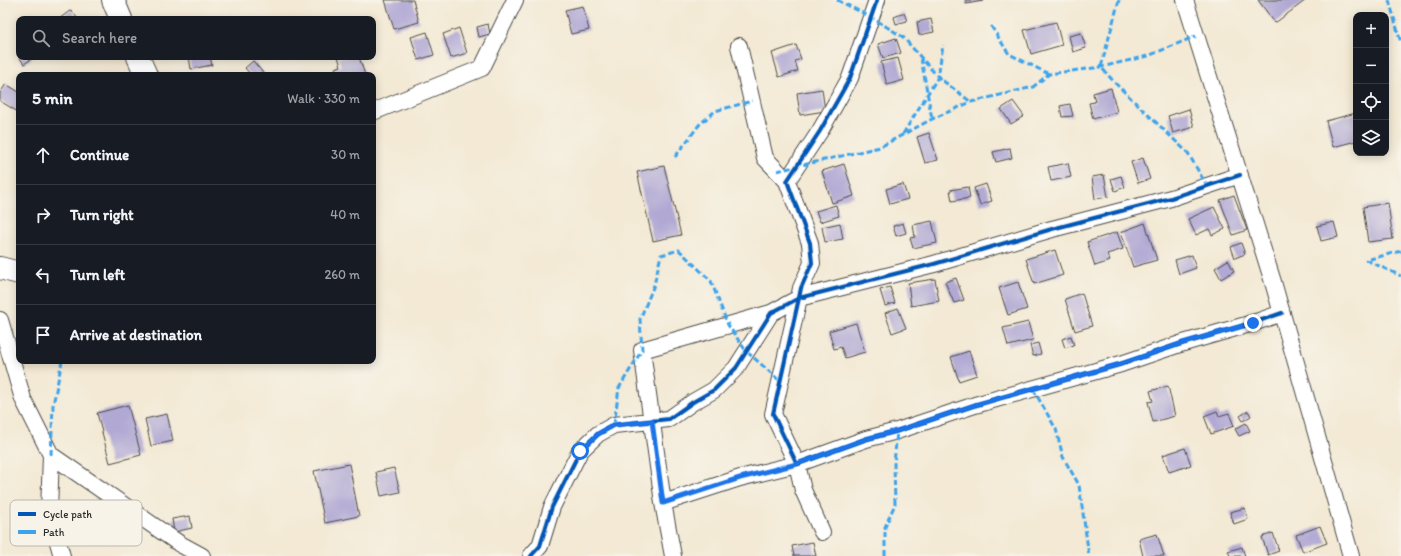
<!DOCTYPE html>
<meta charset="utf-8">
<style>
:root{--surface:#171b24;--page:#20242c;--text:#f1f3f6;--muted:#9ea1a6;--line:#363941}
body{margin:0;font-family:Itim,sans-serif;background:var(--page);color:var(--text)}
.controls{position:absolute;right:12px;top:12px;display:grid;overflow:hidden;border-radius:8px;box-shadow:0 2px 10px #0003}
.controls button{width:36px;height:36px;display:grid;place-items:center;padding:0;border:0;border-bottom:1px solid var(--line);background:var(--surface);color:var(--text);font:20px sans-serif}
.stop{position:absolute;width:12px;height:12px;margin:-9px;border:3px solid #1a73e8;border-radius:50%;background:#fff}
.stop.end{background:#1a73e8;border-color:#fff;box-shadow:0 1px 4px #0008}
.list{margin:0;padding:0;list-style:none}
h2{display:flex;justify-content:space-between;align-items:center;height:52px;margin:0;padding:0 16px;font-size:17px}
h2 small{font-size:13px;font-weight:400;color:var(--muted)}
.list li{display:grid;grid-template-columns:26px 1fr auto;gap:12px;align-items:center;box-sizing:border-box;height:60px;padding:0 16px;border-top:1px solid var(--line)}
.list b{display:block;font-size:15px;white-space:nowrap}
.list em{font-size:13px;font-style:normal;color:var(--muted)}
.icon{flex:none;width:22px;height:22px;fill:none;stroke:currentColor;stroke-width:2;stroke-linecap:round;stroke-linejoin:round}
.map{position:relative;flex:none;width:1401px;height:556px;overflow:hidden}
.search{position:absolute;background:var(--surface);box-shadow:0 2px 10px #0003;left:16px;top:16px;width:360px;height:44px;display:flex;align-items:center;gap:10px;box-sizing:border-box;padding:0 14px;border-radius:8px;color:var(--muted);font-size:15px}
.panel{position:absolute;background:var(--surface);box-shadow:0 2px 10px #0003;left:16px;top:72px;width:360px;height:292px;border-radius:8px}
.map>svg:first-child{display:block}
.building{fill:#b1a9d4}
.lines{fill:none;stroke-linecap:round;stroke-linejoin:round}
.street-casing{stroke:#494844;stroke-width:18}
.secondary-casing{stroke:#494844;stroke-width:24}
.street{stroke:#fff;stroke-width:16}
.secondary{stroke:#fff;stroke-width:22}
.quiet{stroke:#3ea3eb;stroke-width:3;stroke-dasharray:6 3;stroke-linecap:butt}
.cycleway-casing{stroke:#f7f3e8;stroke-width:6}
.cycleway{stroke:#0057b8;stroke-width:4}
.route{stroke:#1a73e8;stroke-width:5}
.key{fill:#f7f3e8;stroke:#bab7af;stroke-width:1}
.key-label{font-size:11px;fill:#2b2b2b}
</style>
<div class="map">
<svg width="1401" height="556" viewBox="0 0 1401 556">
<rect width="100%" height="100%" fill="#f7f3e8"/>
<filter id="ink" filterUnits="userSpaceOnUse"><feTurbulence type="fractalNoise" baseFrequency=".025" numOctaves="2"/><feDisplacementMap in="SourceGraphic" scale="8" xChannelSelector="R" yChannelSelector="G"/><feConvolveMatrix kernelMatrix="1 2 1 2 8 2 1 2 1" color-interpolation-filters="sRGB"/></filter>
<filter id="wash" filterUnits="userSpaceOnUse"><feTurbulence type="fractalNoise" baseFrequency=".012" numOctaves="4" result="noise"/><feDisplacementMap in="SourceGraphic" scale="16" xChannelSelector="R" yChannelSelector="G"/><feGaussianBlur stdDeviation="0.9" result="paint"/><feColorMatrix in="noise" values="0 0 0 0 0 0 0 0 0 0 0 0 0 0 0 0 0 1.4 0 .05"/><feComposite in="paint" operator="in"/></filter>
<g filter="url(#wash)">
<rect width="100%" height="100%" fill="#f3e9d4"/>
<g id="blocks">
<!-- building -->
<path class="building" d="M385 0H413L419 22 394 29Z
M966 0H983V1L966 4Z
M1258 0H1306L1275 23Z
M583 6 589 30 571 34 565 10Z
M71 10 78 19H59Z
M904 13 907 21 896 24 894 17Z
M931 19 934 32 919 35 917 22Z
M1056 22 1062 45 1031 54 1024 30Z
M488 24 490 34 479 37 477 27Z
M459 28 467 53 451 58 443 34Z
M427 32 434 55 418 60 411 37Z
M1081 33 1086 48 1073 52 1069 36Z
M896 38 901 53 883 58 878 44Z
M796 45 801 59 795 61 798 71 779 77 772 53Z
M19 52V57H32L33 58 24 64 17 54Z
M189 57H210L212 65 191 69Z
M338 57H359L365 75H337L335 68 341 66Z
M898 58 904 80 887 85 881 62Z
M253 61 265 75H251L245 68Z
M6 84 19 92V110L18 112 0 101V93Z
M1111 88 1117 112 1093 119 1089 103 1095 102 1093 93Z
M822 89 825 111 800 115 797 93Z
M1013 101 1024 116 1011 124 1001 109Z
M1070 104 1073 116 1062 117 1060 106Z
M1189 109 1194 127 1173 133 1168 116Z
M1356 113V141L1333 147 1326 121Z
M929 133 938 160 925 163 917 137Z
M1010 148 1012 158 996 162 993 152Z
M1143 158 1150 179 1138 183 1131 162Z
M1068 163 1071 177 1051 181 1048 167Z
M844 164 854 196 832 203 822 171Z
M664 166 681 235 653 241 637 172Z
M1104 175 1108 197 1095 199 1092 177Z
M1121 176 1125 187 1115 191 1111 179Z
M903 184 908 199 890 204 886 189Z
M986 184 992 201 980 205 974 188Z
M968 187 970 198 952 201 950 190Z
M1234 195 1247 230 1233 235 1220 200Z
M1388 203 1393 239 1368 242 1363 207Z
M836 205 839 216 820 222 816 211Z
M1214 207 1225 229 1212 235 1209 229 1196 235 1188 219Z
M932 221 937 243 913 248 910 238 915 237 913 225Z
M1334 222 1338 237 1321 241 1317 226Z
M840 223 843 239 825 242 822 227Z
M903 223 906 233 896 236 893 226Z
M1145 223 1157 260 1133 267 1121 232Z
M1117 232 1123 249 1107 254 1110 261 1095 266 1087 242Z
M1241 243 1245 254 1235 258 1231 247Z
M1055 250 1063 275 1034 284 1026 259Z
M1192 255 1196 268 1179 274 1175 260Z
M1228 260 1234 271 1221 279 1215 268Z
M956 278 964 300 954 303 945 282Z
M935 279 939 301 911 306 908 283Z
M1018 282 1027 309 1008 315 999 288Z
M890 287 895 303 885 306 880 290Z
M1082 293 1092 326 1075 331 1065 299Z
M898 308 906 328 892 333 885 313Z
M1028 322 1033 340 1008 346 1003 328Z
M856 323 865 352 845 358 841 347 834 349 829 331Z
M1071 336 1074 345 1065 348 1062 339Z
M1038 343 1041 354 1033 356 1030 345Z
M969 351 977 375 959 381 951 357Z
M1168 386 1175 416 1153 422 1148 402 1153 401 1150 391Z
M128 405 141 455 110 463 97 413Z
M1217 411 1219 416 1229 413 1234 426 1211 434 1204 416Z
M1248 411 1251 416 1243 421 1240 416Z
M167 414 173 441 151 446 145 419Z
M1246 423 1250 431 1239 436 1235 429Z
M1185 448 1191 465 1169 472 1163 455Z
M349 464 359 516 325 523 314 471Z
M394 468 400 492 381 496 376 472Z
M1245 508 1248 519 1234 524 1230 512Z
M190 516 192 528 174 532 172 519Z
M1320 526 1327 543 1303 552 1296 535Z
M1273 533 1279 551 1268 555 1262 537Z
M1157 534 1164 556H1143L1139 539Z
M813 542 816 556H794L792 546Z
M1242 547 1245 556H1230L1228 551Z"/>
</g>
</g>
<g filter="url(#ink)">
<use href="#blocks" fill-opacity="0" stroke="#494844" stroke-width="1"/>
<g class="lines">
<!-- street casing -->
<g class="street-casing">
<path id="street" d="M1185 0 1273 282 1351 556
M739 46 765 158 787 181
M373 112 482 68 515 0
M1240 175 1171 198 1052 229 934 264 799 298 773 414 797 464 866 439 897 431 975 405 1121 364 1180 344 1253 323 1282 313
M0 320 23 399 51 455 180 544 202 556
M51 455 49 511 62 556
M663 503 740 478 797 464 803 490 822 532
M531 556 540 546 552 507 580 451 598 434 614 425 669 419 693 402 714 390 736 368 771 313 799 298 801 288 812 263 810 243 787 181 820 131 850 78 877 0
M673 556 663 503 642 350 771 313"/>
</g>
<!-- secondary casing -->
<g class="secondary-casing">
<path id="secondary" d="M113 0 121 19
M138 57 146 75
M0 268 19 273"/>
</g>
<!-- street -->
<use href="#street" class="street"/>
<!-- secondary -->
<use href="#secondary" class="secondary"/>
<!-- quiet -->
<path class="quiet" d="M837 0 871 17 903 37 938 77 971 102
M1119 0 1101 67 1115 83 1188 153 1207 186
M1389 0 1401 43
M991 26 1009 54 1049 74
M921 58 932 119
M903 134 938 77 943 45
M675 157 699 125 715 111 752 101
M777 171 880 147 932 119 971 102 1033 87 1049 74 1101 67 1148 56 1196 36
M1401 251 1366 260 1401 276
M1033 389 1056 429 1063 457 1079 485 1089 556
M614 425 619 388 642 350 640 319 654 285 661 255 679 250 711 281 728 325 746 351 780 381
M51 455 53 405 62 361
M885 556V527L895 504 894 464 897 431"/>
<!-- cycleway casing -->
<g class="cycleway-casing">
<path id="cycleway" d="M1240 175 1171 198 1052 229 934 264 799 298 773 414 797 464 866 439 897 431 975 405 1121 364 1180 344 1253 323 1282 313
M531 556 540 546 552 507 580 451 598 434 614 425 669 419 693 402 714 390 736 368 771 313 799 298 801 288 812 263 810 243 787 181 820 131 850 78 877 0"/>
</g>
<!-- cycleway -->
<use href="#cycleway" class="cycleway"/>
</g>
</g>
<g class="lines" filter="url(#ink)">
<!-- route -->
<path class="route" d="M580 451 598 434 614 425 652 421 663 503 740 478 797 464 866 439 897 431 975 405 1121 364 1180 344 1253 323"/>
</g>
<!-- legend -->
<rect x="10" y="500" width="132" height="46" rx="6" class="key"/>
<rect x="18" y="512" width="18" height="4" fill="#0057b8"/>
<rect x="18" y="530" width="18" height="4" fill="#3ea3eb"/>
<g class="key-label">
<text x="43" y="518">Cycle path</text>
<text x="43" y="536">Path</text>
</g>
</svg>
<div class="controls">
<button>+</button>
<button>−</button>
<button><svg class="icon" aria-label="locate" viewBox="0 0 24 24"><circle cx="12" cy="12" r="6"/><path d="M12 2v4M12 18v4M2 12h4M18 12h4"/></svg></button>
<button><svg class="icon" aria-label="layers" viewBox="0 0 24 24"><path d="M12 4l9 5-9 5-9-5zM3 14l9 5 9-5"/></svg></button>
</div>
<div class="stop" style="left:580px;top:451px"></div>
<div class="stop end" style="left:1253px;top:323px"></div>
<div class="search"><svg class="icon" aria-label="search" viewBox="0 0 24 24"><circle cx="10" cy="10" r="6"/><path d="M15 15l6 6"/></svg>Search here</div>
<section class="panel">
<h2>5 min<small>Walk · 330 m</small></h2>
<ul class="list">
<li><svg class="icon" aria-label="ahead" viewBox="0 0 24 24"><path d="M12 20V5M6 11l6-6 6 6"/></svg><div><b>Continue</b></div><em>30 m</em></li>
<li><svg class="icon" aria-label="right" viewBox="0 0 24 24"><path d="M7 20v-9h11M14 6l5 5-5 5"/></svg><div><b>Turn right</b></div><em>40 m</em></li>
<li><svg class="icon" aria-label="left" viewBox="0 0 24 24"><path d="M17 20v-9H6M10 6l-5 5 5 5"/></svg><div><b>Turn left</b></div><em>260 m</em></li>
<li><svg class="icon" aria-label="arrive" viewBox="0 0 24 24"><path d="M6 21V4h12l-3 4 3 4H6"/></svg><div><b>Arrive at destination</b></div></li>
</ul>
</section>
</div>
